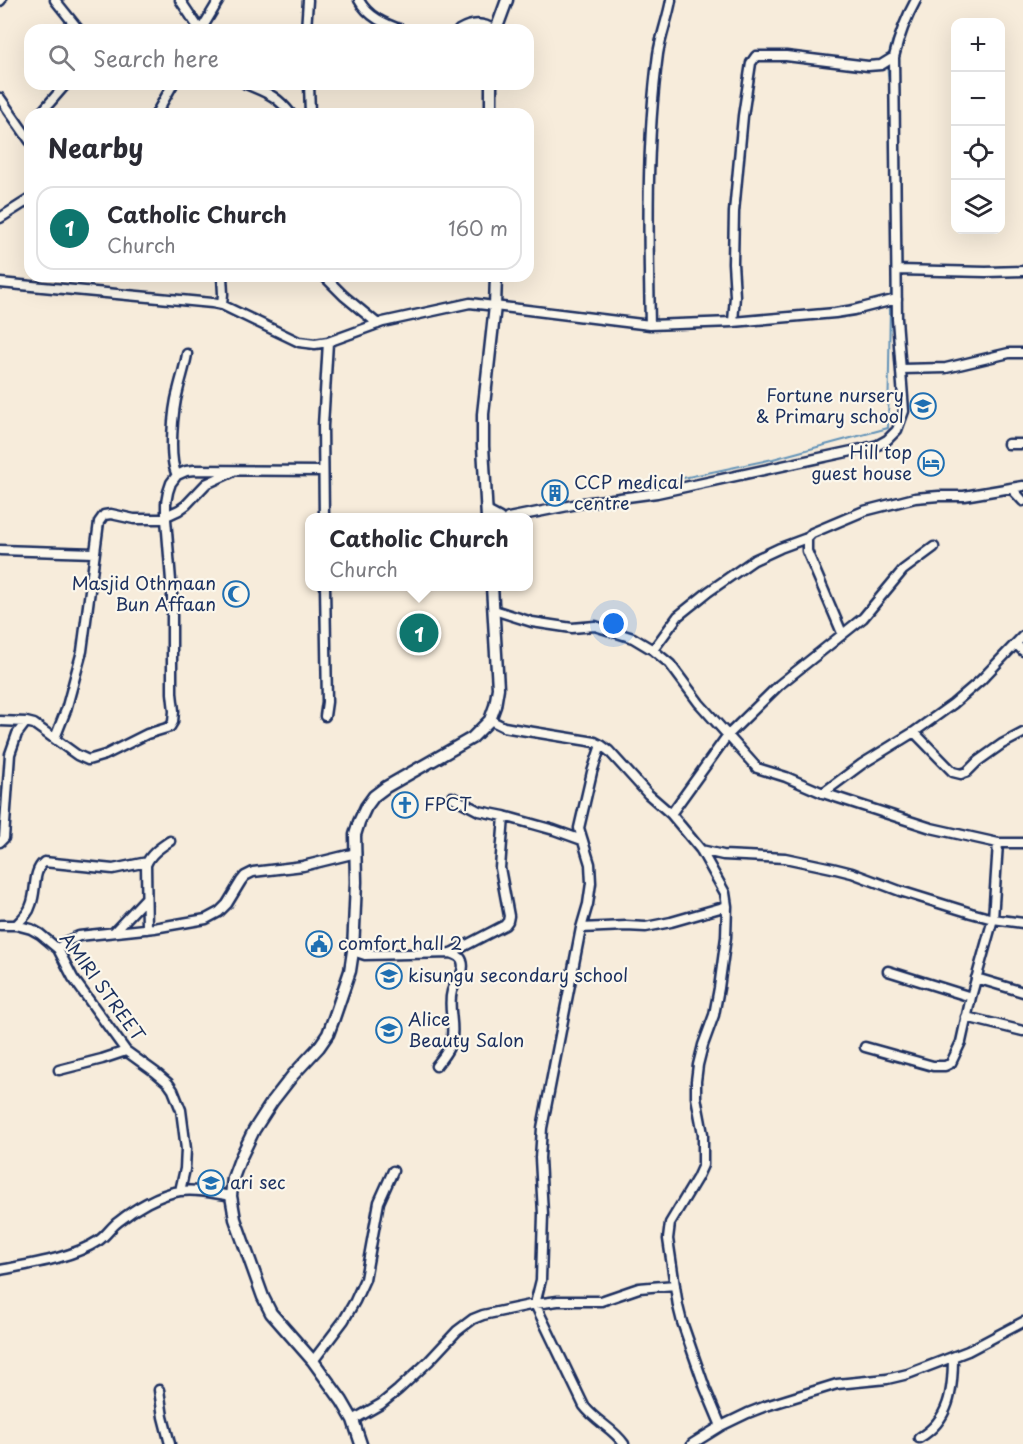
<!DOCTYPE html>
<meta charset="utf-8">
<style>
:root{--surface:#fff;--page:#f7f7f7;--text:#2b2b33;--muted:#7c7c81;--line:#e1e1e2;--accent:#0f766e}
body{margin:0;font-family:"Playpen Sans",sans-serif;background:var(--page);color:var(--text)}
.controls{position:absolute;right:18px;top:18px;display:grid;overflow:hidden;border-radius:12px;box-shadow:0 6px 24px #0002}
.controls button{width:54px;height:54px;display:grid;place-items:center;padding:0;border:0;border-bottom:2px solid var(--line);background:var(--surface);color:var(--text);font:30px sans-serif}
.you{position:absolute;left:614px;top:624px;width:21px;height:21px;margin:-15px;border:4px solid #fff;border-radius:50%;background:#1a73e8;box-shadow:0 0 0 9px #1a73e833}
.badge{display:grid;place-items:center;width:39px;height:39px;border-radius:50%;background:var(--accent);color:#fff;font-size:20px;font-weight:700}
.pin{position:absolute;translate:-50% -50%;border:3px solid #fff;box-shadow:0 2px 6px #0006}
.popup{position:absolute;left:305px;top:513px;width:228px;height:78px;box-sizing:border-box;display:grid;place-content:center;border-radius:12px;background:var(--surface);filter:drop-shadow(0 2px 4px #0005);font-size:20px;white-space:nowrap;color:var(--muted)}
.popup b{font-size:22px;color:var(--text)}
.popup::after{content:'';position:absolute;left:50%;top:100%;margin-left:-12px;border:12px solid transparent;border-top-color:var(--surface)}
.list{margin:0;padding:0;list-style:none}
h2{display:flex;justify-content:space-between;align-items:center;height:78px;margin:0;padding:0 24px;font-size:26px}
h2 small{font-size:20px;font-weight:400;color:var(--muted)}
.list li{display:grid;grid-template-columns:39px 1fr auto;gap:18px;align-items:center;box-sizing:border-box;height:84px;margin:0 12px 12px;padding:0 12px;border:2px solid var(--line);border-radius:18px}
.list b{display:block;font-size:22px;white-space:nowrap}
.list p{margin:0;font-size:20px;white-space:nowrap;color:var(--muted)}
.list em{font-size:20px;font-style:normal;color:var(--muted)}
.icon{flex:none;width:33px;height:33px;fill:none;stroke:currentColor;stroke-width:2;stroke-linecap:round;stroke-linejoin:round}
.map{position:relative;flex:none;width:1023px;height:1444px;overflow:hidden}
.search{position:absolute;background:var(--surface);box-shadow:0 6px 24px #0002;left:24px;top:24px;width:510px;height:66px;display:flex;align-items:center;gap:15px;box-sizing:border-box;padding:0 21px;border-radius:18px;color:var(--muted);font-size:22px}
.panel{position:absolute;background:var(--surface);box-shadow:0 6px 24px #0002;left:24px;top:108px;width:510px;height:174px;border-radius:18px}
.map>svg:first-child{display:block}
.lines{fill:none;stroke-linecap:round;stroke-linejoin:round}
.stream{stroke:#6393b8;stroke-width:2}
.minor-casing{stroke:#1b2f5e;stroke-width:13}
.tertiary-casing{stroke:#1b2f5e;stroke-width:15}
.minor{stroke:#fbf7ec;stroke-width:8}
.tertiary{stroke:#fbf7ec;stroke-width:10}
.labels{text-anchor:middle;stroke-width:4.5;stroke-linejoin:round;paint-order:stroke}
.poi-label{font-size:18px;fill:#1b2f5e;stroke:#fbf7ec;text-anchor:start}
.street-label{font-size:18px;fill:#1b2f5e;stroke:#fbf7ec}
</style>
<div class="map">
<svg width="1023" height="1444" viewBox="0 0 1023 1444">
<rect width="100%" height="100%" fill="#f7ecdb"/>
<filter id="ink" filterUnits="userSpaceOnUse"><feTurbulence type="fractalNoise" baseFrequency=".0167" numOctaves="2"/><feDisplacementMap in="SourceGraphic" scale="12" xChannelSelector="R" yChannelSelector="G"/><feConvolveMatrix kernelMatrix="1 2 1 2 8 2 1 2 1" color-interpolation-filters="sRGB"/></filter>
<g filter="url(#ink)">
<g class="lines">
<!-- stream -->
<path class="stream" d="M888 58 892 42 899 27
M887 64 889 84 891 166
M890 298 892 286V250
M607 496 632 492 650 485 773 459 888 428 890 304"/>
<!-- minor casing -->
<g class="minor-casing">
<path id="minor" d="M55 0 79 30
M180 0 200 30
M359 0C368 17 385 24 402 30
M0 1 1 0
M201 30 219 0
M306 30 308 0
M459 30C471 23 483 22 494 30
M246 84C267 93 276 95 291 114
M309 84 310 114
M0 98 30 141
M40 114 66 84
M156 114 173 84
M0 218 30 199
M897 270 986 272 1023 271
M222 276 223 294 222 305
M324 276 344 296 378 324
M0 283 212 303 222 305 299 342 315 344 328 342 383 322 470 303 650 325 733 322 835 313 854 310 897 299
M733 322 735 296 733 263 734 212 743 116 751 63 756 56H786L868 66 881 65 894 57
M650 325C648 235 646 144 658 54 661 35 668 18 671 0
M901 369 946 368 1009 353H1023
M1008 444H1023
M177 475C168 459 173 409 178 391 181 378 185 367 187 354
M1011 488 1023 501
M487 511 500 518
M166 516 179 510 186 505 206 484 232 472
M324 518 323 426 328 342
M508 518 583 503 657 493 866 448 878 445 887 440 897 430 904 411 897 319 894 57C899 36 906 18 916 0
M0 550 94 553
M494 610 532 622 572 628 595 626 633 638 653 650 670 664 699 703 757 768 786 777 823 793 931 828 998 843H1023
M842 633 807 551V538L812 533 864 511 915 498 939 496H964L1023 486
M1016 644 1023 651
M653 650 678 616 708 592 754 560 780 548 807 538
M325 716 327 702 325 586
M490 720 504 727 515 729 595 742 601 745 609 751 648 794 671 814 701 850 725 893 727 906 726 937 719 988 714 1015 703 1045 698 1065 696 1081V1097L703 1134V1165L697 1178 670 1223 668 1239 678 1306 682 1322 705 1388 721 1426
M0 721 26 722 34 724 77 755 88 760 105 755 147 734 170 727 173 722 174 711 172 693V593L166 519V503L168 492 171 483 177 475 186 471 194 470 323 471
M914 732 953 772 961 774 967 772 978 761 1002 744 1023 733
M55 738 66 710 82 651 99 522 104 515 111 514 134 519H166
M601 745 592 772 579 828 590 864 591 883 588 904 581 928 542 1128 540 1158 543 1214 541 1280 535 1304 584 1406C595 1421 613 1428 624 1444
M823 793 862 764 914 732 953 704 981 680 1023 636
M452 797 479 811 504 816 554 830 582 840
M671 814 727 736 779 685 863 618 903 570 934 547
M0 842 4 838 10 754 17 734 26 722
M701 850 723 855 785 858 832 868 852 873 900 891 971 913 993 919 1023 923
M0 925H16L31 929 40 934 58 949 73 978 126 1051 155 1072 168 1083 173 1090 181 1110 186 1149 185 1169 180 1191
M16 925C22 919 29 913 31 905 37 891 32 872 44 862L113 869 147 862
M581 928 626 926 646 927 671 922 727 906
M147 929 146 865C150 854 161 847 170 841
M114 932 146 898
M58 949 65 942 79 936 154 928 206 919 219 912 227 904 241 881 245 876 253 872 303 866 356 853
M353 951 365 955 451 953 505 925 508 921 509 916 500 868 504 816
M888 971 971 997
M976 978 1023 992
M966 1017 1023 1031
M865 1047 933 1066H945L951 1063 961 1042 971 997 993 919 998 843
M436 1066C441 1059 449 1051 451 1042 456 1026 447 1008 452 991 455 982 466 972 462 961 461 956 455 955 451 953
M59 1070 102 1059 126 1051
M0 1270C31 1264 72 1258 98 1241 106 1236 111 1227 118 1222 134 1209 159 1194 180 1191 197 1189 214 1193 231 1196
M313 1361 344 1320 355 1301 365 1279 379 1202 393 1171
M159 1390 163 1417 170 1444
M353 1420 381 1404 398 1390 429 1361 457 1331 473 1319 483 1315 535 1304 558 1301H601L639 1288 675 1285
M919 1438C950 1420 953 1390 953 1357
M692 1444 721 1426 748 1413 766 1406 837 1384 887 1379 908 1374 968 1351 1023 1322"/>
</g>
<!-- tertiary casing -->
<g class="tertiary-casing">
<path id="tertiary" d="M496 30 507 0
M491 84V114
M487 518 483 446V414L495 306 496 276
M361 1444 353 1420 342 1401 313 1361 271 1313 263 1297 235 1219 231 1196 233 1178 240 1159 254 1130 272 1102 293 1075 319 1047 328 1034 334 1018 350 971 353 951 356 882 355 835 359 822 366 807 374 796 386 787 472 738 490 720 495 706 498 688 492 586"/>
</g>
<!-- minor -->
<use href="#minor" class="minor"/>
<!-- tertiary -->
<use href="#tertiary" class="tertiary"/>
</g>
</g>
<!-- icons -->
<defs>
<g id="school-ring" transform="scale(1.35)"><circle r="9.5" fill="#fbf7ec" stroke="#1f6fb2" stroke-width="1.5"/><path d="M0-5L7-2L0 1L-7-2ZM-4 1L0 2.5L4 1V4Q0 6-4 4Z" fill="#1f6fb2"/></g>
<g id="hotel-ring" transform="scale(1.35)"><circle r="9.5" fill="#fbf7ec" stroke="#1f6fb2" stroke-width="1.5"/><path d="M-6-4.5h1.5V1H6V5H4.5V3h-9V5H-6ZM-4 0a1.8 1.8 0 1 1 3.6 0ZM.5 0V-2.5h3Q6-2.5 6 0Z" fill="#1f6fb2"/></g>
<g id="building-ring" transform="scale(1.35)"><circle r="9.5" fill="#fbf7ec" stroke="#1f6fb2" stroke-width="1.5"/><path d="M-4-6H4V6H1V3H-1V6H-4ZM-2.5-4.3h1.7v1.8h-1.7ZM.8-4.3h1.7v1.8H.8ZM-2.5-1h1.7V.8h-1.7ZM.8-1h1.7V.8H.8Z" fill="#1f6fb2"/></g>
<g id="mosque-ring" transform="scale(1.35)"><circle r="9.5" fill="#fbf7ec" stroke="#1f6fb2" stroke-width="1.5"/><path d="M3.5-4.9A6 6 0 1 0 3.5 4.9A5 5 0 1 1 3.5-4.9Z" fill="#1f6fb2"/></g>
<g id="church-ring" transform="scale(1.35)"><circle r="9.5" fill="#fbf7ec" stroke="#1f6fb2" stroke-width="1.5"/><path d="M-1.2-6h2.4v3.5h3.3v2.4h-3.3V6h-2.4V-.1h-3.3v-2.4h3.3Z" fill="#1f6fb2"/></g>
<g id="civic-ring" transform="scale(1.35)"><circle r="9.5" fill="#fbf7ec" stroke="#1f6fb2" stroke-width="1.5"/><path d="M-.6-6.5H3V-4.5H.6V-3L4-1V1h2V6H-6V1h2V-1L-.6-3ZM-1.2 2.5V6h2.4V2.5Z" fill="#1f6fb2"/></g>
</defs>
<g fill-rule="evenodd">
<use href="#school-ring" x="923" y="406"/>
<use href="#hotel-ring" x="931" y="463"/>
<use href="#building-ring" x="555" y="493"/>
<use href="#mosque-ring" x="236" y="594"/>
<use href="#church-ring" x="405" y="805"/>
<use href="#civic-ring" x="319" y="944"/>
<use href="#school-ring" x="389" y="976"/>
<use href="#school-ring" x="389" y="1030"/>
<use href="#school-ring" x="211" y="1183"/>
</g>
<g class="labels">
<!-- poi labels -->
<g class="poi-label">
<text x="904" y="402" text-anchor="end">Fortune nursery<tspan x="904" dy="21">&amp; Primary school</tspan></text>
<text x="912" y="459" text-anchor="end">Hill top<tspan x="912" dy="21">guest house</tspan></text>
<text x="574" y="489">CCP medical<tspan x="574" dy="21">centre</tspan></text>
<text x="216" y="590" text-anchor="end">Masjid Othmaan<tspan x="216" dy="21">Bun Affaan</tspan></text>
<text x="424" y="811">FPCT</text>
<text x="338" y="950">comfort hall 2</text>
<text x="408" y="982">kisungu secondary school</text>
<text x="408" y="1026">Alice<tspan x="408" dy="21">Beauty Salon</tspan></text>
<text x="230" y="1189">ari sec</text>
</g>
<!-- street labels -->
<g class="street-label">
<text transform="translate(102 987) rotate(54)" y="6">AMIRI STREET</text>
</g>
</g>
</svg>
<div class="controls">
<button>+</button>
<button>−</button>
<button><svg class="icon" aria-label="locate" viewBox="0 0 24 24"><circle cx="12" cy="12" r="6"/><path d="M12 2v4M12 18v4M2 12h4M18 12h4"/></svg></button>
<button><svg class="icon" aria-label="layers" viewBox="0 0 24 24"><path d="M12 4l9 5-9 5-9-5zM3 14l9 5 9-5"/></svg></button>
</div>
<div class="you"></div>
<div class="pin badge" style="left:419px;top:633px">1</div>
<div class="popup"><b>Catholic Church</b>Church</div>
<div class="search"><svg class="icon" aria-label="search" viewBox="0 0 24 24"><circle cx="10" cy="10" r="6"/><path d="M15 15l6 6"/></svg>Search here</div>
<section class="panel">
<h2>Nearby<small></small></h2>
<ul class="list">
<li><span class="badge">1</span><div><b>Catholic Church</b><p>Church</p></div><em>160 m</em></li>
</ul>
</section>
</div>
